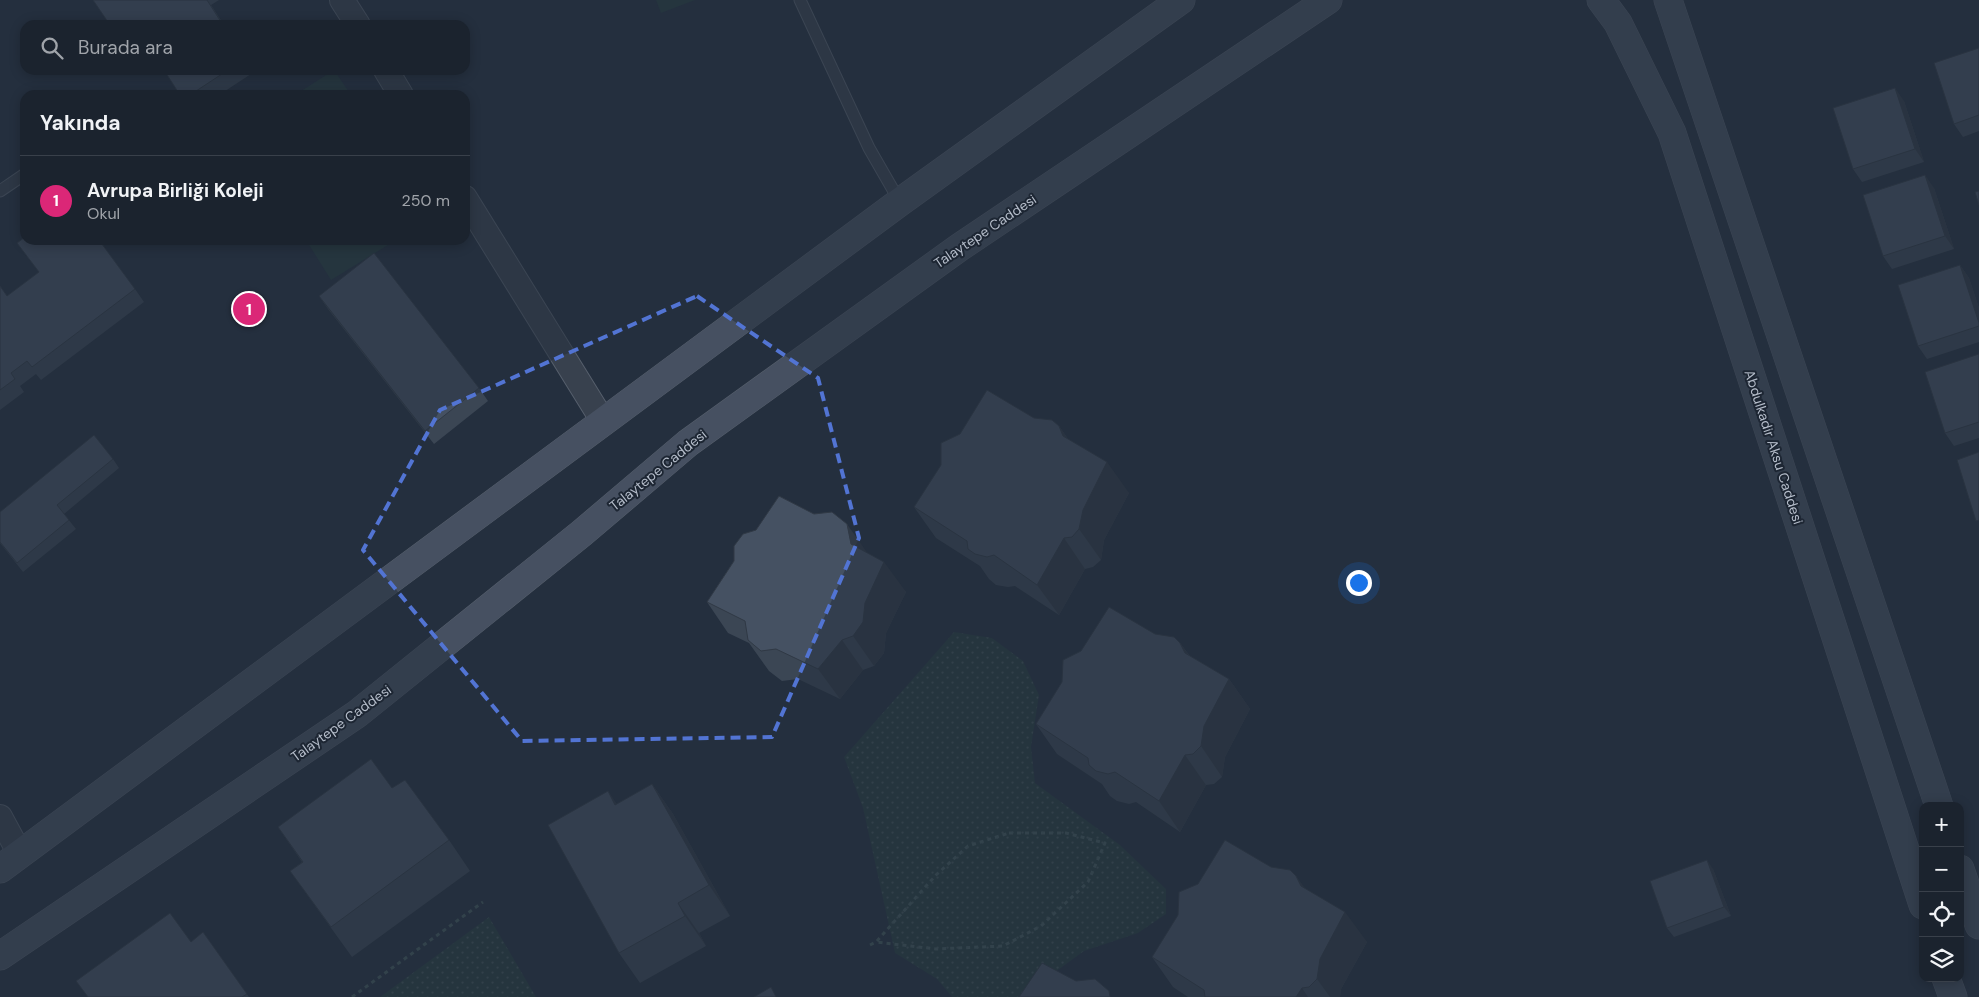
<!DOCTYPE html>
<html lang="tr">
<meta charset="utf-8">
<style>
:root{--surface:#1b232e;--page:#242b36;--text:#f1f3f6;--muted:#a0a4aa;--line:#39404a;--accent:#db2777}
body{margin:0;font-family:"DM Sans",sans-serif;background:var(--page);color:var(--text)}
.controls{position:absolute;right:15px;bottom:15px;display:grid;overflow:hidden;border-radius:10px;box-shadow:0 2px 12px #0003}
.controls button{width:45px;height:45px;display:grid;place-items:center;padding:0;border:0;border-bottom:1px solid var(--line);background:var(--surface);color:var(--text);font:25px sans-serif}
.you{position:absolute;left:1358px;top:582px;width:18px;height:18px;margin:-12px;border:4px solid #fff;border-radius:50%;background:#1a73e8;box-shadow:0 0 0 8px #1a73e833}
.badge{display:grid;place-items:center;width:32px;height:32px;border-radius:50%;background:var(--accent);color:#fff;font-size:16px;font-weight:700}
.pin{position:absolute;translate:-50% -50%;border:2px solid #fff;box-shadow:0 1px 5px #0006}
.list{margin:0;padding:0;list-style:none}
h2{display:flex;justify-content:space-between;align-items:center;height:65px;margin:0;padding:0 20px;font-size:21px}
h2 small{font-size:16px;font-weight:400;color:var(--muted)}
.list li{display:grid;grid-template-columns:32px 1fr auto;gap:15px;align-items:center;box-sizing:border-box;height:90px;padding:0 20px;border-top:1px solid var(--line)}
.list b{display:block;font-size:19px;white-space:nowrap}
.list p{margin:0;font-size:16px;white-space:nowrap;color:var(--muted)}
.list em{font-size:16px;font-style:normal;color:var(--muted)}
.icon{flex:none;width:28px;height:28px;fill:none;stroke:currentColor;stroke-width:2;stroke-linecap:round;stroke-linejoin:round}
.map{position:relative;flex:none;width:1979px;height:997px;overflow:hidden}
.search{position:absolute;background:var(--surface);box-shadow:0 2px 12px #0003;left:20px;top:20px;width:450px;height:55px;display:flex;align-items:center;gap:12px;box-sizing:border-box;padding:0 18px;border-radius:15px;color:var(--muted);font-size:19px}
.panel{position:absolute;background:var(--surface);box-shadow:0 2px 12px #0003;left:20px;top:90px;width:450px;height:155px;border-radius:15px}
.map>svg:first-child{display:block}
.grass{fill:url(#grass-dots)}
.green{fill:#263c3f}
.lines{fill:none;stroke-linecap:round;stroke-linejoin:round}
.service-casing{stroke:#565f6c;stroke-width:13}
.minor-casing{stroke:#565f6c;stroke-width:26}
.secondary-casing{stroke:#565f6c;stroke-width:29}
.path{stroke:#44595c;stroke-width:3;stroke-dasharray:4 4;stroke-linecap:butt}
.service{stroke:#38414e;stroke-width:11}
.minor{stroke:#38414e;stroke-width:24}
.secondary{stroke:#465061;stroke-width:28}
.wall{fill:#3b4654}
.shaded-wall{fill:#303945}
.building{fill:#455162;stroke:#303945}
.marked{fill:none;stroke:#5274d3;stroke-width:4;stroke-dasharray:10 6;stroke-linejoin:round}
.labels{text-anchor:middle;stroke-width:4;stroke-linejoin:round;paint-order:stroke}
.street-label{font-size:14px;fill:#b4bcc9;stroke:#1d2633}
</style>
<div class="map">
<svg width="1979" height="997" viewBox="0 0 1979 997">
<defs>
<pattern id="grass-dots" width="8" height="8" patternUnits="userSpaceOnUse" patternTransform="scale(1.25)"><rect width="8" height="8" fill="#263c3f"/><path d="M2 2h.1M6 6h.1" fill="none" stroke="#435659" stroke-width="1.8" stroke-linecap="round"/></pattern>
</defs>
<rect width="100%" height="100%" fill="#242f3e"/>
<!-- grass -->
<path class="grass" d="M954 632 992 638 1023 661 1039 695 1031 747 1035 783 1120 845 1166 889V914L1138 933 1084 951 1021 997H952L937 979 895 953 863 808 844 757Z
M489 917 536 997H380Z"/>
<!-- green -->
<path class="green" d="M656 0H695L661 13Z
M334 70 351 95H295Z
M306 240H396L331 280Z"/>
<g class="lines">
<!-- service casing -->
<g class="service-casing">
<path id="service" d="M800 0 869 148 900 202
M0 191 25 174"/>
</g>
<!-- minor casing -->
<g class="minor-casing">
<path id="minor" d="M342 0 358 25
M386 70 401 95
M465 198 603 421
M0 817 20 854"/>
</g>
<!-- secondary casing -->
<g class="secondary-casing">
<path id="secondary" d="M1601 0 1618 23 1672 133 1923 905
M1668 0 1939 806
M0 869 900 202 1181 0
M1960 869 1979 925
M0 956 357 714 582 533 688 443 960 247 1328 0
M1946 978 1953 997"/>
</g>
<!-- path -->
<path class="path" d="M1009 833H1066L1105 843 1088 882 1041 926 1003 946 936 949 876 942 936 875 968 846Z
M870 945 876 942
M352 997 483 902"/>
<!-- service -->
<use href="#service" class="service"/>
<!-- minor -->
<use href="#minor" class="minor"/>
<!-- secondary -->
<use href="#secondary" class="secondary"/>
</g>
<!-- wall -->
<path class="wall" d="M93 0H219L211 5 224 25H110Z
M1979 48V131L1963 137 1954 124Z
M164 70H253L254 72 219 95H180Z
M1904 101 1924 162 1862 182 1853 169Z
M1934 188 1954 249 1892 269 1883 256Z
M17 243 135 289 144 302 41 380 36 374 20 386 24 392 0 410V286L7 296 39 272Z
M1960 265 1969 278 1979 308V342L1927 359 1918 346Z
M319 296 479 388 488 401 434 444 328 309Z
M1979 354V438L1954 446 1945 433Z
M1034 418 1059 426 1068 439 1129 493 1104 540 1101 560 1093 567 1085 569 1059 615 1015 586 1008 587 996 585 989 579 980 566 936 538 914 507Z
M113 459 119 468 64 514 76 529 23 572 0 543V512Z
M867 553 906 592 886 633 884 653 874 666 863 670 840 699 798 679 782 681 769 671 749 643 728 633 707 602 734 561Z
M1155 634 1180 643 1190 656 1229 679 1250 709 1225 757 1222 777 1214 784 1206 785 1180 832 1136 802 1129 804 1117 801 1110 796 1102 784 1057 754 1036 724 1062 682Z
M652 784 673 814 730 916 699 933 706 946 640 983 619 953 617 804Z
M392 788 449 840 470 871 352 957 290 871 302 862 278 827Z
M1713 869 1731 916 1674 937 1667 928Z
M1305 888 1367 942 1341 989 1340 997H1188L1173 987 1152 957Z
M203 932 249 997H88L191 942Z"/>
<!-- shaded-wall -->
<path class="shaded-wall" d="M1895 88 1904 101 1924 162 1915 149Z
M1925 175 1934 188 1954 249 1945 236Z
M1960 265 1969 278 1979 308V323Z
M1059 426 1080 456 1063 436Z
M1107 462 1129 493 1104 540 1101 560 1079 529 1083 510Z
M847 524 868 554 851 544Z
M1064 538 1085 569 1059 615 1037 585Z
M884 562 906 592 886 633 884 653 874 666 853 636 865 603Z
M842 640 863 670 840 699 818 669Z
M1180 643 1202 673 1185 653Z
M1229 679 1250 709 1225 757 1222 777 1201 746 1204 726Z
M1185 755 1206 785 1180 832 1159 801Z
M652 784 673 814 730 916 709 885Z
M608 791 629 822 615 805Z
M1707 860 1713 869 1731 916 1724 907Z
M1296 876 1318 906 1301 886Z
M678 903 699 933 706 946 685 916Z
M1345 912 1367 942 1341 989 1340 997H1330L1317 979 1320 959Z
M1302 988 1308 997H1296Z"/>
<!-- building -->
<path class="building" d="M93 0H207L223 25H110Z
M1979 48V115L1954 124 1934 63Z
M164 70H228L190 95H180Z
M1895 88 1915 149 1853 169 1833 108Z
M1925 175 1945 236 1883 256 1863 195Z
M1979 191V205L1975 192Z
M25 237V240H99L135 289 32 367 27 361 11 373 15 379 0 390V286L7 296 39 272 17 243Z
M374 253 479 388 425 431 319 296Z
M1960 265 1979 323V326L1918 346 1898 285Z
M1979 354V422L1945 433 1925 372Z
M987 390 1034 418 1052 420 1059 426 1063 436 1107 462 1083 510 1079 529 1072 537 1064 538 1037 585 994 555 987 557 975 554 968 549 967 541 914 507 941 465V443L960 434Z
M94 435 113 459 57 505 69 520 17 563 0 542V512Z
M1979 452V520L1976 521 1957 460Z
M779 496 814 514 832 512 847 524 851 544 884 562 865 603 863 622 853 636 842 640 818 669 776 649 761 651 748 640 745 621 707 602 734 561V546L743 534 756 530Z
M1109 607 1155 634 1174 637 1180 643 1185 653 1229 679 1204 726 1201 746 1193 754 1185 755 1159 801 1115 772 1108 774 1096 771 1089 765 1088 758 1036 724 1062 682 1063 660 1081 651Z
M371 759 392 788 405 780 449 840 331 927 290 871 303 862 278 827Z
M652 784 709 885 678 903 685 916 619 953 548 825 608 791 615 805Z
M1225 840 1271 867 1290 870 1296 876 1301 886 1345 912 1320 959 1317 979 1309 987 1302 988 1296 997H1205L1204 990 1152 957 1178 915 1179 892 1198 884Z
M1707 860 1724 907 1667 928 1650 881Z
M170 913 191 942 203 932 247 994 242 997H88L76 981Z
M1042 963 1076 981 1095 979 1109 991 1110 997H1019Z
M771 987 776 997H754Z"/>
<!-- marked area -->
<path d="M0 0H1979V997H0ZM697 296 818 378 859 538 772 737 522 741 363 550 440 410Z" fill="#242f3e" fill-opacity=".55" fill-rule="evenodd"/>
<path class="marked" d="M697 296 818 378 859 538 772 737 522 741 363 550 440 410Z"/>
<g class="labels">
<!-- street labels -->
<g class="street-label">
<text transform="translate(985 231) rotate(-34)" y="5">Talaytepe Caddesi</text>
<text transform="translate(1774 447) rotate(72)" y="5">Abdulkadir Aksu Caddesi</text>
<text transform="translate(658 470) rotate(-39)" y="5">Talaytepe Caddesi</text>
<text transform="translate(341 723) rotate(-36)" y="5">Talaytepe Caddesi</text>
</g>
</g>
</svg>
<div class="controls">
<button>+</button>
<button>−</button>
<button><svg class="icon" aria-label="locate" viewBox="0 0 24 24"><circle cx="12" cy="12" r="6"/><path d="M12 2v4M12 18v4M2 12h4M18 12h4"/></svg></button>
<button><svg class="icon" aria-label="layers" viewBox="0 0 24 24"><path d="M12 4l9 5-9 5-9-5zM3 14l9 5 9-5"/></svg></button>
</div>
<div class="you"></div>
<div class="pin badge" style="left:249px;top:309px">1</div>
<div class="search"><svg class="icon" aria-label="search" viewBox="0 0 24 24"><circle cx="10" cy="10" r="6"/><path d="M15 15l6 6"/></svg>Burada ara</div>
<section class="panel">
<h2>Yakında<small></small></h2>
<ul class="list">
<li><span class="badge">1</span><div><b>Avrupa Birliği Koleji</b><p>Okul</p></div><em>250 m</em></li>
</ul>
</section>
</div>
